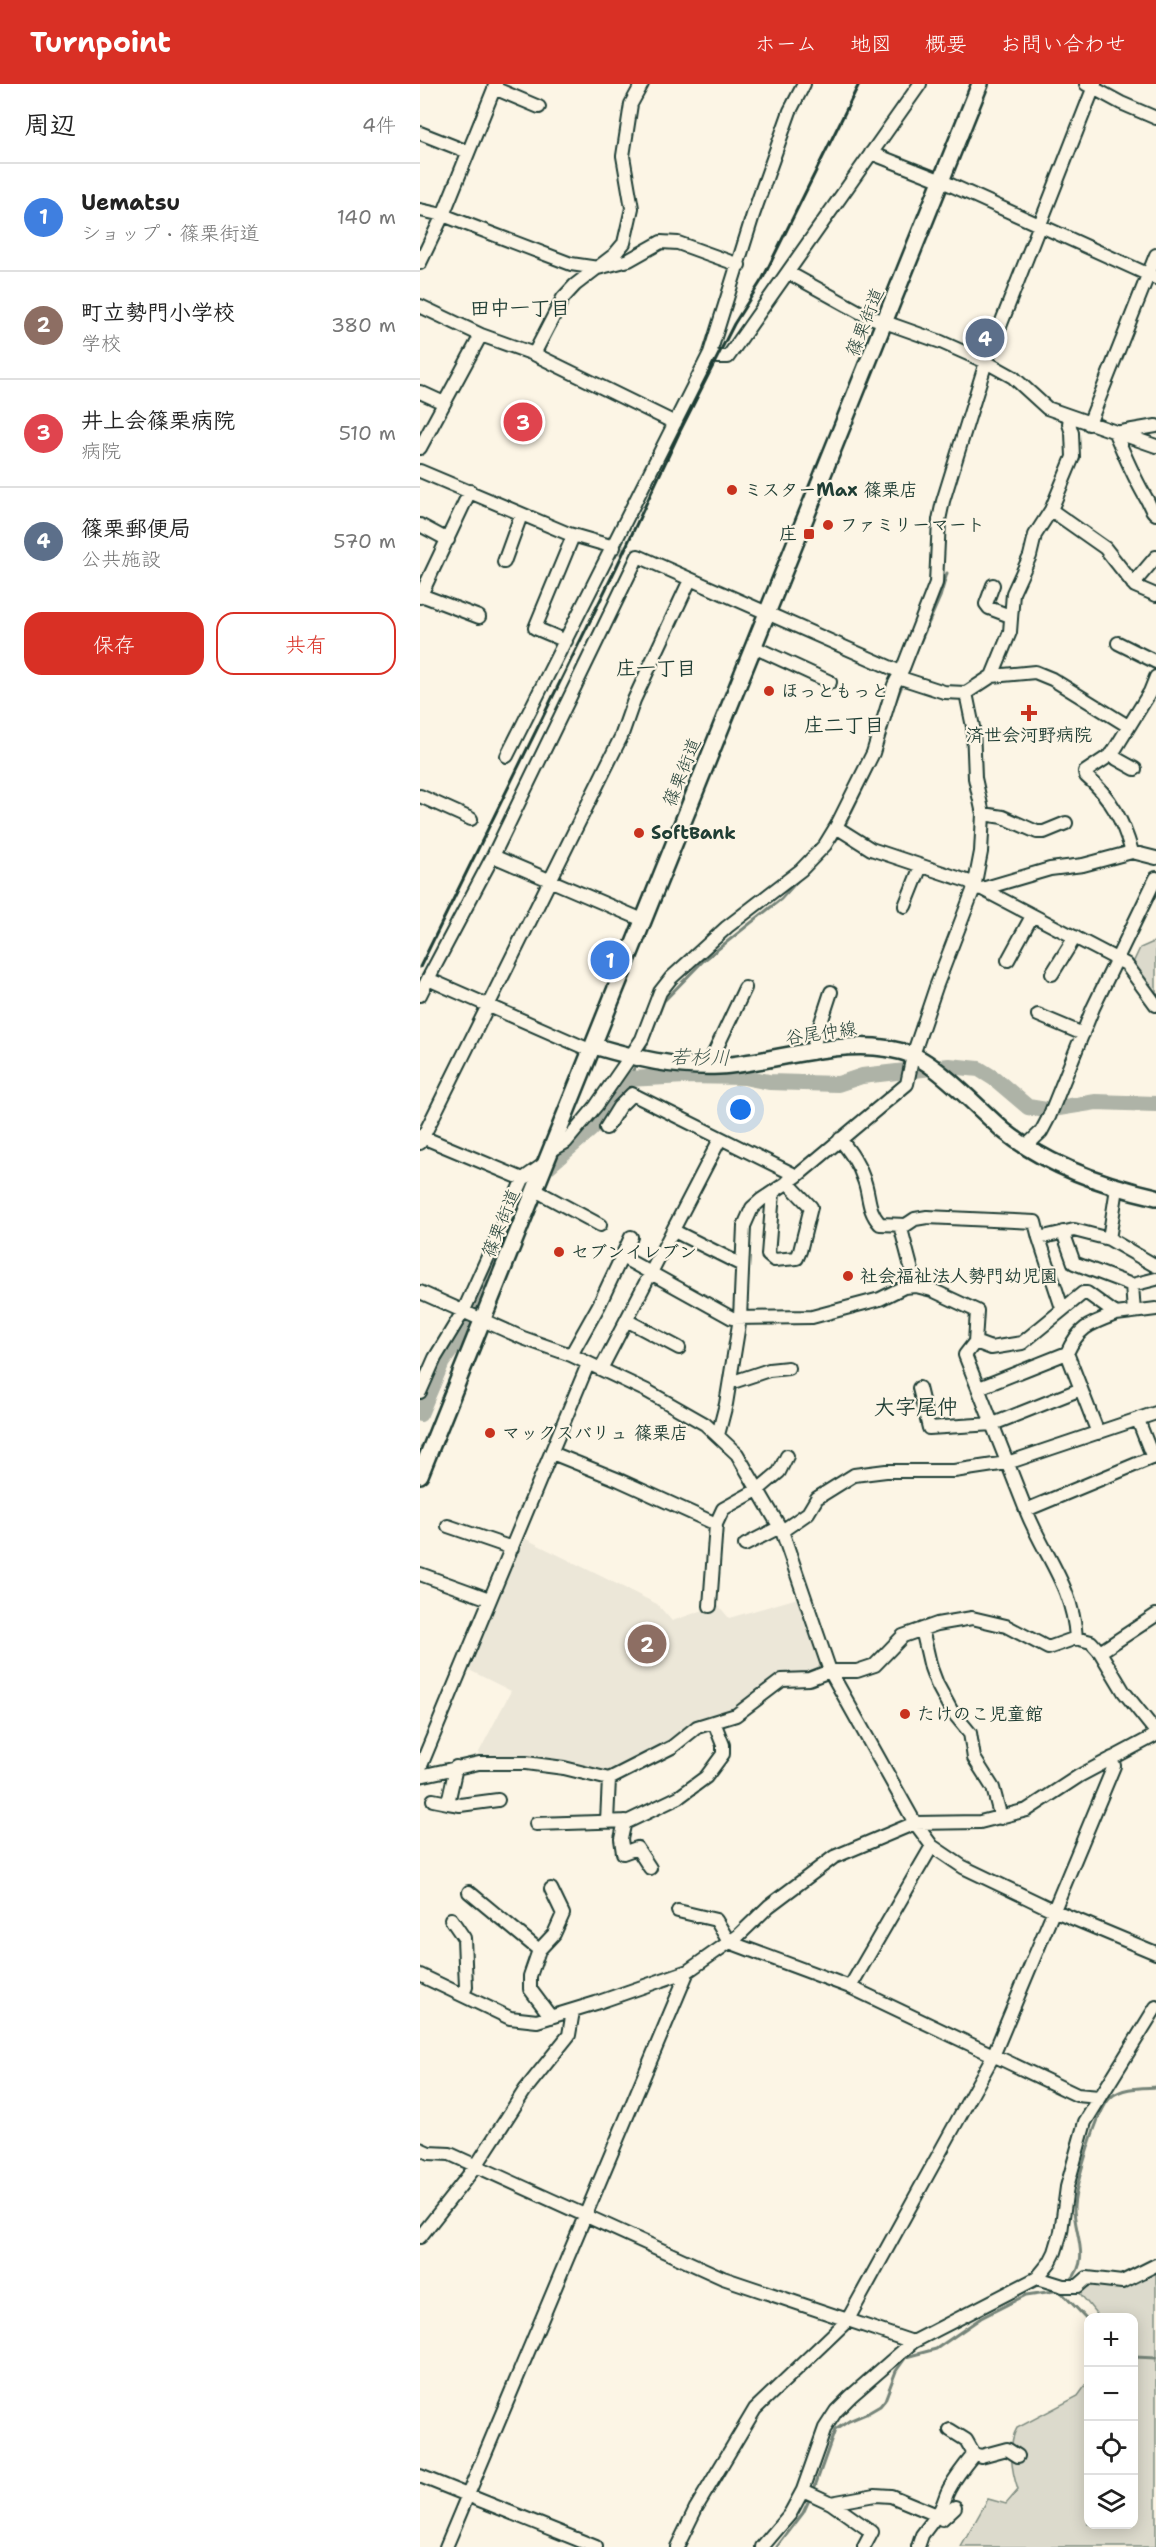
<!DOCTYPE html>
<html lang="ja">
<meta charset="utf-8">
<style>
:root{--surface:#fff;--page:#f6f6f6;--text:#222;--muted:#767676;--line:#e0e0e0;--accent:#d93025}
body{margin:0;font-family:"Shantell Sans","Klee One",sans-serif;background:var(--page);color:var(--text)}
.controls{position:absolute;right:18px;bottom:18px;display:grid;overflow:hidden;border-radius:12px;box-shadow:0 3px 15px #0003}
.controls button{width:54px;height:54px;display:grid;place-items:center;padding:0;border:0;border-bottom:2px solid var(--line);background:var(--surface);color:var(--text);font:30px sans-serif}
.you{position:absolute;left:321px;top:1026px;width:21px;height:21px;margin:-15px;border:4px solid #fff;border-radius:50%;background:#1a73e8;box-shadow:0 0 0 9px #1a73e833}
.badge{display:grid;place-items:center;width:39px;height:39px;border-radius:50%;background:var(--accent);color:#fff;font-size:20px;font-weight:700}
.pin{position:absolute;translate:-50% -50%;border:3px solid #fff;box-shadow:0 2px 6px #0006}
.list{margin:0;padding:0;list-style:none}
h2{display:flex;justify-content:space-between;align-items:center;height:78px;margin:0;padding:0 24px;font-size:26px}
h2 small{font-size:20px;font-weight:400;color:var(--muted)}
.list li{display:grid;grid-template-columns:39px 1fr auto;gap:18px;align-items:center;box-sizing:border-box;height:108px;padding:0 24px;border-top:2px solid var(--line)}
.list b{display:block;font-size:22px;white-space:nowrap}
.list p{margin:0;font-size:20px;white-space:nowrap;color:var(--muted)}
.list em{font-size:20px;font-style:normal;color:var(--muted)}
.actions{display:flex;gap:12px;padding:18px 24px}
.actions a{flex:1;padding:14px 0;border:2px solid var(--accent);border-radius:18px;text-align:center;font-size:21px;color:var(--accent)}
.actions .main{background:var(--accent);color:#fff}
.icon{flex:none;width:33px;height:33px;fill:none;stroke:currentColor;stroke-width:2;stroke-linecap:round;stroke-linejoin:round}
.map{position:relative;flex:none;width:736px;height:2463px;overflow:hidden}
header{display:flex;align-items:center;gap:36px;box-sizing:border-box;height:84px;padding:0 30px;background:var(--accent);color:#fff}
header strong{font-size:28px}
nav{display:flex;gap:33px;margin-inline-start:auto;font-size:21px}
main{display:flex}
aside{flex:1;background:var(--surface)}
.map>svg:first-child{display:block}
.built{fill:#ece7d8}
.green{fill:#dcdacc;stroke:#7e8c80;stroke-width:1.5}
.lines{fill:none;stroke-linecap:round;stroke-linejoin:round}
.stream{stroke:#758479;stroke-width:3}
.river{stroke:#aeb3a7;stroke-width:16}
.minor-tunnel{stroke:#d0d0c2;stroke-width:12;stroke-dasharray:12 6;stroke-linecap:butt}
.minor-casing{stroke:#1f3d34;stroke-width:16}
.major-casing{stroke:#1f3d34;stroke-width:20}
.minor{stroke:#fcf5e5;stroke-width:12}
.major{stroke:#fcf5e5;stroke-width:15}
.rail{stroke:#1f3d34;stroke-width:3}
.poi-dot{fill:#c8321e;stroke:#fcf5e5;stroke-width:2}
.labels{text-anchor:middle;stroke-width:4.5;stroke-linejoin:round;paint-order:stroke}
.street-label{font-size:18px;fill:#1f3d34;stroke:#fcf5e5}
.poi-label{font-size:18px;font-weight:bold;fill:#1f3d34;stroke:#fcf5e5;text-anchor:start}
.neighbourhood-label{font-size:20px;font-weight:bold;fill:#1f3d34;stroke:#fcf5e5}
.water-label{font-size:20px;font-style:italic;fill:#435a51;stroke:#fcf5e5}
.quarter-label{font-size:21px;font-weight:bold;fill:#1f3d34;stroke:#fcf5e5}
</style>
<header>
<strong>Turnpoint</strong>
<nav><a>ホーム</a><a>地図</a><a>概要</a><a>お問い合わせ</a></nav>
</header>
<main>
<aside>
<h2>周辺<small>4件</small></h2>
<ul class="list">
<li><span class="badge" style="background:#3f7fe0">1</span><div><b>Uematsu</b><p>ショップ · 篠栗街道</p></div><em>140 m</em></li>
<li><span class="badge" style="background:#8d6e63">2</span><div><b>町立勢門小学校</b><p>学校</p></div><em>380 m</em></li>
<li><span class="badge" style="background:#e0444e">3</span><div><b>井上会篠栗病院</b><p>病院</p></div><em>510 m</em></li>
<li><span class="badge" style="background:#5c6f8a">4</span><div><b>篠栗郵便局</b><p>公共施設</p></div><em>570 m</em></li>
</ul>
<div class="actions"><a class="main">保存</a><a>共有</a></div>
</aside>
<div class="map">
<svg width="736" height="2463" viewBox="0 0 736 2463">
<rect width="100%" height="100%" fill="#fcf5e5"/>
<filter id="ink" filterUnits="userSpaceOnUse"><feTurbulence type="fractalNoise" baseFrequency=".0167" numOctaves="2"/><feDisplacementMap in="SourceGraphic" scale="12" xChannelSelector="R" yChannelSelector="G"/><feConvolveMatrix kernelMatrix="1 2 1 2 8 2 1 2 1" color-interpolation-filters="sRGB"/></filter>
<g filter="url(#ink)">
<!-- built -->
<path class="built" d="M102 1453 237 1520 252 1537 298 1521 309 1534 378 1514 402 1583 388 1590 361 1588 311 1626 274 1638 254 1656 195 1685 182 1688 126 1677 87 1672H57L91 1607 49 1586Z"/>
<!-- green -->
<path class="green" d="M736 857V915L713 879 720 864Z
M736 2186V2463H541L568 2415 586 2420 598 2406C592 2388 587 2361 597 2344L658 2312 668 2298V2440H714V2234L679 2233 658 2207 675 2200 701 2203 714 2199Z"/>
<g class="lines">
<!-- stream -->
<path class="stream" d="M485 593 520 513 527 489
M473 624 483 599
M459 669 463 656
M423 745 454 681
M411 762 420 751
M223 970 244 917 283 877 361 815 381 793
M208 995 218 978
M650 2197C672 2174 653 2148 654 2122 656 2101 676 2027 691 2013 703 2003 722 2004 736 2003
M640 2207 668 2236
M714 2273 736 2274
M393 2408 415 2346 429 2337 448 2329 460 2322 465 2316 476 2287 486 2273 516 2265 561 2234 606 2211 641 2206
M357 2463 383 2429 390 2414"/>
<!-- river -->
<path class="river" d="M0 1330 22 1278 45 1247 64 1208 81 1159 107 1101 170 1046 183 1032 200 1003 208 995 265 992 324 993 349 998 418 1000 442 992 529 982 559 985 575 995 608 1023 626 1026 676 1018 736 1020"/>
<!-- minor-tunnel -->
<path class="minor-tunnel" d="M194 463 218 472"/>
<!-- minor casing -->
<g class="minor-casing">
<path id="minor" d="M666 0 701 19 736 34
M74 4 119 23
M0 49 48 68
M451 69 522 97 736 194
M0 126 23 131 151 180 178 184 209 176 241 158 258 159 319 181
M0 179 23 131 76 0
M369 189 445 231 521 258 566 278 593 293 627 324 736 362
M0 222 61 251 0 364
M61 251 114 270 255 339
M290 269 297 273H308L500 0
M114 270 143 214 155 201 194 171 204 159 212 124 203 72 211 20 222 0
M0 308 24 319
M669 340 736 171
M736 342 695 349C705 372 713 392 726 414 730 420 730 426 736 430
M0 387 149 450 194 463
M631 426 685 464 715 502 736 511
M0 441 28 456
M84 478 101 431
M713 500 736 473
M573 501 566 520 569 524 590 532
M1 511 59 533
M0 513 50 407
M146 557 115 544 153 452
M698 559 736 578
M334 563 410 598
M572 592 615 588 632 595 708 642
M692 670 697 675 715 685
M87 672 290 269 333 131 370 27 384 0
M0 712 51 735
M563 730 583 733 617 748H624L646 739
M416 743 451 765 550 798 554 804 562 805 630 785 663 781 712 768 736 774
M712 768C703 737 691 713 666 692L665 688 692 670 730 608 736 593
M73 772 223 836
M562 805 706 880 736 921
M485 822 501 782
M588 876 612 832
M632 890 655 853
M8 895 73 772 218 472 476 586 484 595 524 608 546 609 572 592 590 548 593 509 610 472 615 451 631 426 653 373 652 349 649 340 650 333
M0 911 8 895 172 967
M618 931 663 950
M391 969 411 908
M288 982 325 904
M186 1044 199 1023 212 1010 377 1092
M0 1052 103 1095
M420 1055C430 1068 439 1080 444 1096 450 1112 447 1126 460 1140L486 1141 495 1135 507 1133 615 1138 619 1154 654 1146 689 1155 697 1104
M0 1059 201 653 214 616 270 496
M605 1063 621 1048 629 1033 673 924 736 794
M132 1066 146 1058 176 1022 210 973 222 955 240 908 251 894 307 843 381 786 405 761 416 743 453 669 474 601 483 584 516 499 519 436 523 417 566 278 675 0
M115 1106 180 1141
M353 1109 348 1171 354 1176 377 1174 380 1167 391 1123 367 1098
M480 1141 496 1202
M254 1147 322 1181
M643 1148 654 1179 712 1201
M619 1154 642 1224
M689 1155 736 1182
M202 1173 312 1234 392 1233 460 1215 484 1203 496 1202 512 1206 557 1227 555 1258
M0 1208 103 1254 151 1271 227 1307 285 1340 317 1370 362 1447 410 1587 495 1739 512 1762 543 1783 633 1826 736 1869
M736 1225 696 1230 667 1209H663L602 1259 571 1264 555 1258 545 1271 606 1426 736 1372
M714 1228 712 1201 736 1195
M208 1237 259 1264
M647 1269C659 1243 669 1240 696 1230
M151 1271 179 1221 211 1153
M181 1285 298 1059
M310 1297H316L349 1286 368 1284
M499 1304 509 1344 573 1340 661 1305
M559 1304 647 1269 678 1349
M0 1308 15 1274 44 1226 103 1095 127 1078
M718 1336 733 1374
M298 1351 306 1320 320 1234 324 1142 332 1124 341 1116 377 1092 487 1000 493 971 516 903 554 804 561 768 563 730 555 694 553 643 546 609
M132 1369 199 1396 296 1440 290 1522
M606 1426C624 1472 653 1502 656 1554
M296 1440 303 1425 339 1405 359 1388 367 1372
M28 1442 92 1464
M362 1447 388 1429 397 1414 434 1391 466 1387H534L587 1379 736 1329
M325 1461 360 1443
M0 1490 69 1515
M502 1545 511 1584 517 1600 531 1626 550 1649 554 1674 573 1704 581 1734
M680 1568 736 1531
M36 1683 28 1719 40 1721 78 1716
M0 1684 168 1280
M0 1692 59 1679H106L144 1684 189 1695 252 1663 277 1643 316 1631 362 1596 389 1595 410 1587H437L455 1581 483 1552 517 1540 552 1534 586 1542 628 1564 656 1554 671 1558 680 1568 704 1608 736 1648
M13 1716 28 1719
M187 1737 189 1695
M205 1737 201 1755 203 1769 217 1764 230 1784
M116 1740 209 1737 259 1713 286 1693 303 1670V1661L294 1638
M131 1805 143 1830 134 1850 119 1866 110 1892V1905L131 1933
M49 1808 119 1866
M258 1827 296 1836 309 1858 430 1903 657 2011 679 2013
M31 1835 44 1854 46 1903 42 1911
M0 1891 90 1934 117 1937 176 1919 268 1887 318 1852 349 1822 414 1773 495 1739 560 1738 607 1726 659 1692 736 1651
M430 1903 512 1762
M0 2065 9 2069 30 2070 303 2194 493 2258
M0 2153 56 2082 105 2006 149 1951 153 1927
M617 2194 643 2202H658L667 2194 702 2198 736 2181
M530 2346 546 2356 554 2370
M0 2392 176 2463
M383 2406 411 2419 455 2411 471 2412 517 2431C524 2422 524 2414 529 2405 536 2392 545 2381 554 2370L561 2372 587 2365 598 2372
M411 2419 452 2448 444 2463
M26 2463 268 1887
M257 2463 276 2424 335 2325 427 2237 573 1972 694 1682 692 1674
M342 2463 370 2430 383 2406 405 2344 416 2327 431 2312 493 2258 617 2194 630 2178 635 2168 641 2148 647 2103 665 2038 736 1923
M498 2463 502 2451 517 2431 522 2435 535 2423"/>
</g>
<!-- major casing -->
<g class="major-casing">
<path id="major" d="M174 962C215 974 255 984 299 982 361 978 432 948 492 971 518 981 560 1026 583 1046 626 1081 683 1101 736 1113
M0 1391 560 0"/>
</g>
<!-- minor -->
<use href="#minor" class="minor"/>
<!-- major -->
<use href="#major" class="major"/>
<!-- rail -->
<path class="rail" d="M0 883 197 482 260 347 314 240 343 194 439 0"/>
</g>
</g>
<!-- markers -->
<g class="poi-dot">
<circle cx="312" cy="406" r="6"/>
<circle cx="408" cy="441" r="6"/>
<rect x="383" y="444" width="12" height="12" rx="3"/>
<circle cx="349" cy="607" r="6"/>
<path d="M606 620h6v6h6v6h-6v6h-6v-6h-6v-6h6z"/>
<circle cx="219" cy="749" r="6"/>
<circle cx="139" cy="1168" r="6"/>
<circle cx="428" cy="1192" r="6"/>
<circle cx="70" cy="1349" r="6"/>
<circle cx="485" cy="1630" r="6"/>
</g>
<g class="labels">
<!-- street labels -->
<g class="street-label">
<text transform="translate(445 238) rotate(-68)" y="6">篠栗街道</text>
<text transform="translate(262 688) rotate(-68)" y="6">篠栗街道</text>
<text transform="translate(401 949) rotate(-8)" y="6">谷尾仲線</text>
<text transform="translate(81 1139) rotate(-68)" y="6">篠栗街道</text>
</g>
<!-- poi labels -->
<g class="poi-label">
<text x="324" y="412">ミスターMax 篠栗店</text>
<text x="420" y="447">ファミリーマート</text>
<text x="377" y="456" text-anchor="end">庄</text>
<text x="361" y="613">ほっともっと</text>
<text x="609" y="657" text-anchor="middle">済世会河野病院</text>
<text x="231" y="755">SoftBank</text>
<text x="151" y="1174">セブンイレブン</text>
<text x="440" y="1198">社会福祉法人勢門幼児園</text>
<text x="82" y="1355">マックスバリュ 篠栗店</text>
<text x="497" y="1636">たけのこ児童館</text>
</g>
<!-- neighbourhood labels -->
<g class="neighbourhood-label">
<text x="100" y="231">田中一丁目</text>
<text x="236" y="591">庄一丁目</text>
<text x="424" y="648">庄二丁目</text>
</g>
<!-- water labels -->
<g class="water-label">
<text transform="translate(280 973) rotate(1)" y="7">若杉川</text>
</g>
<!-- quarter labels -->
<g class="quarter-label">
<text x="496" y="1330">大字尾仲</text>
</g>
</g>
</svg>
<div class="controls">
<button>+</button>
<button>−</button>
<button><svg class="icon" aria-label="locate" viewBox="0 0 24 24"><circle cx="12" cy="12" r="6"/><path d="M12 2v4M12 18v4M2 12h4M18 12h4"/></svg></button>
<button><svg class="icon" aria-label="layers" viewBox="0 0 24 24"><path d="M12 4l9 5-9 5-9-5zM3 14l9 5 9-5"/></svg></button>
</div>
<div class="you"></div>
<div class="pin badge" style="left:190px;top:876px;background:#3f7fe0">1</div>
<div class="pin badge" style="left:227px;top:1560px;background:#8d6e63">2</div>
<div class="pin badge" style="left:103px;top:338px;background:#e0444e">3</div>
<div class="pin badge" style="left:565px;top:254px;background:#5c6f8a">4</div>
</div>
</main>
